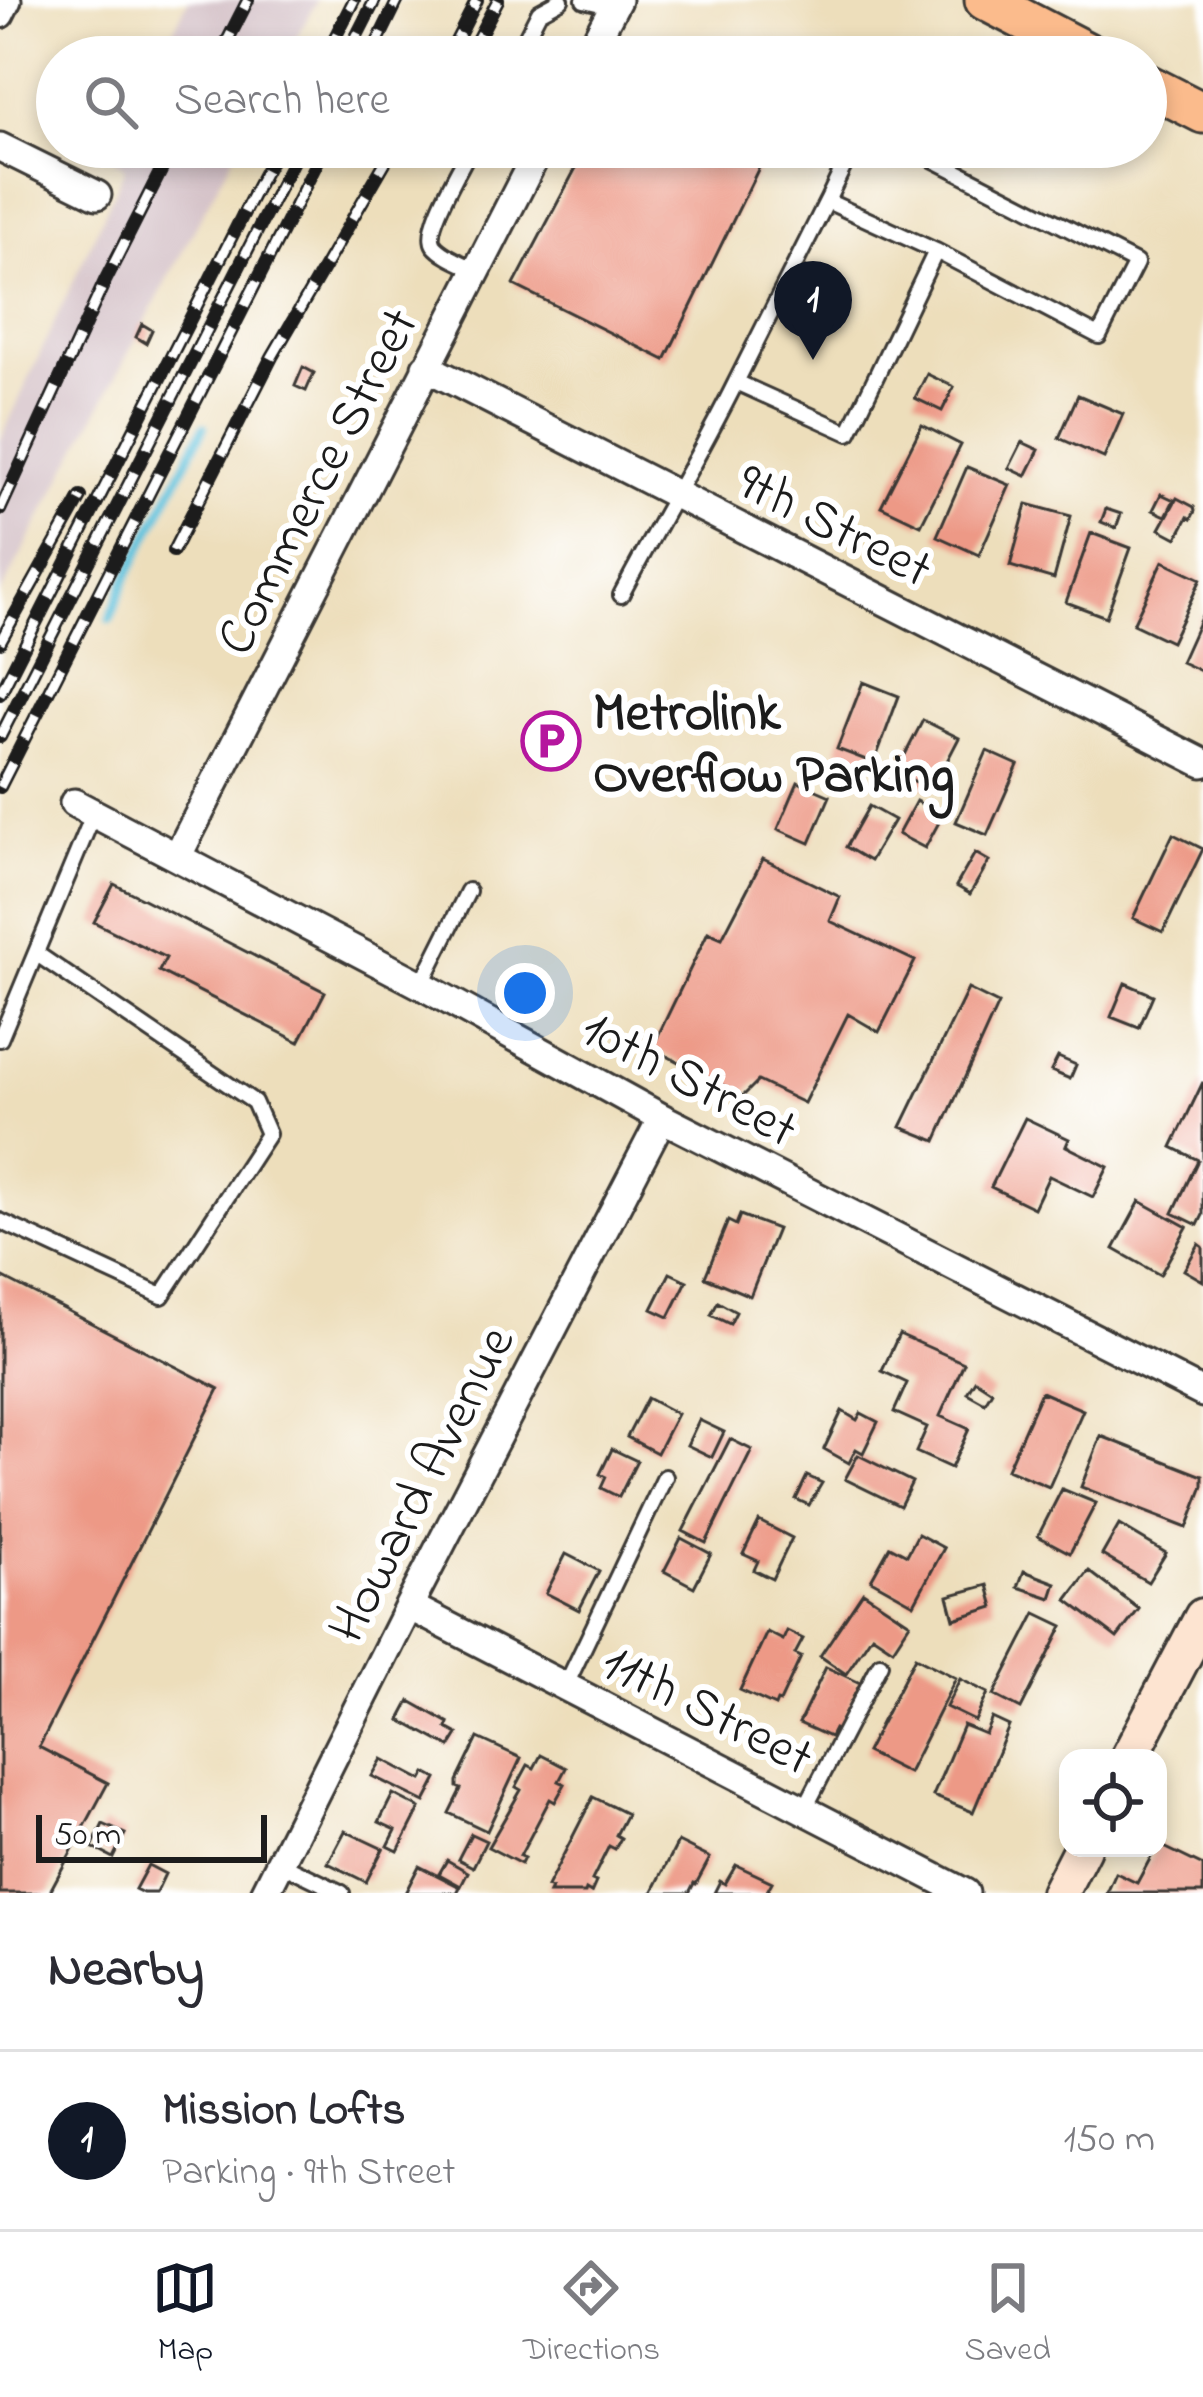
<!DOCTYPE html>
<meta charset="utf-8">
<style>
:root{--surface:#fff;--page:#f7f7f7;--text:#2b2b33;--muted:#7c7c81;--line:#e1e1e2;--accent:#111827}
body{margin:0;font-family:"Indie Flower",sans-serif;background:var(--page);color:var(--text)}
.controls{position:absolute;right:36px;bottom:36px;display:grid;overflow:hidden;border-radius:24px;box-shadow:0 6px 18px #0003}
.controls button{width:108px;height:108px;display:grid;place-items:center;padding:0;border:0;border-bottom:3px solid var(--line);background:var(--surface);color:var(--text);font:60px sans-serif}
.scale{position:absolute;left:36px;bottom:30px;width:231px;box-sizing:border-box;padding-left:12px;border:6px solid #1c1c1c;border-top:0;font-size:33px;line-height:42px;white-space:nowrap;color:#1c1c1c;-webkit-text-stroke:9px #fff;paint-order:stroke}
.you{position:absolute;left:525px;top:993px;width:42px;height:42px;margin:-30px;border:9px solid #fff;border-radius:50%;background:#1a73e8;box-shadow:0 0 0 18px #1a73e833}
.badge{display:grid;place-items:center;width:78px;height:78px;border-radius:50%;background:var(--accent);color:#fff;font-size:39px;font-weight:700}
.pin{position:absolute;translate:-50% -99px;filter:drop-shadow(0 3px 6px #0008)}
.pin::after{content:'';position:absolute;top:63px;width:42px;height:36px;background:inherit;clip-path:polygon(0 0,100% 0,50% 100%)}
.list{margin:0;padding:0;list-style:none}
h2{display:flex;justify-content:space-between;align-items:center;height:156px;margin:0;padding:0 48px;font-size:51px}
h2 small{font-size:39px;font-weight:400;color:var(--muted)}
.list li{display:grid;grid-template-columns:78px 1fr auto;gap:36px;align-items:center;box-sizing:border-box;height:180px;padding:0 48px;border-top:3px solid var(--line)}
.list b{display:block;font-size:45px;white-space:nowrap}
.list p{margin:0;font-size:39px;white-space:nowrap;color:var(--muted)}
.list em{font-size:39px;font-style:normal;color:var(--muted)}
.icon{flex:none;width:66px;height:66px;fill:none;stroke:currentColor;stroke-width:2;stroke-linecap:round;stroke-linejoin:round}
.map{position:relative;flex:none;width:1203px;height:1893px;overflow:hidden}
.search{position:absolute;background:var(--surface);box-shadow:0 6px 18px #0003;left:36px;right:36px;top:36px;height:132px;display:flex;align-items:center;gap:30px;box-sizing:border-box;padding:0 42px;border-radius:66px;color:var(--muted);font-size:45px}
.sheet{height:336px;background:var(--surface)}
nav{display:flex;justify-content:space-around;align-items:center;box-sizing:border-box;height:168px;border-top:3px solid var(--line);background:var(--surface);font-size:33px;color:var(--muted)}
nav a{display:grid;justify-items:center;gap:6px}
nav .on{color:var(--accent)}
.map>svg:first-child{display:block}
.industrial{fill:#d2bec4}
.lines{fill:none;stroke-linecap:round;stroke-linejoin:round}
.stream{stroke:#5cc0da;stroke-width:9}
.building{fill:#ed9986}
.lane-casing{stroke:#3b3934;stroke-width:20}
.street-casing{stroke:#3b3934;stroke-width:33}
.secondary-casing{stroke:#3b3934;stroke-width:42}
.primary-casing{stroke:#3b3934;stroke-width:45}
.lane{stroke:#fff;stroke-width:14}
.street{stroke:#fff;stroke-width:27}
.secondary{stroke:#fde4d1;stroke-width:36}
.primary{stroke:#fbbb8c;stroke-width:39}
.rail-casing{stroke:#1c1c1c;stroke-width:14}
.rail{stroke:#fff;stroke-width:9;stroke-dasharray:27;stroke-linecap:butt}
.labels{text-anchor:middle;stroke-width:12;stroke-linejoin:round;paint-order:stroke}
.street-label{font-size:54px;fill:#1c1c1c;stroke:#fff}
.poi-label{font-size:54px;font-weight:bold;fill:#1c1c1c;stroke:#fff;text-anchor:start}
</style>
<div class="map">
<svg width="1203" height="1893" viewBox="0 0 1203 1893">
<rect width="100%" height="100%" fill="#fff"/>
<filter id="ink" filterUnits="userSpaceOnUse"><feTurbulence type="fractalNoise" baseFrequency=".00833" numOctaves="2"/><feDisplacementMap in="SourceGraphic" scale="24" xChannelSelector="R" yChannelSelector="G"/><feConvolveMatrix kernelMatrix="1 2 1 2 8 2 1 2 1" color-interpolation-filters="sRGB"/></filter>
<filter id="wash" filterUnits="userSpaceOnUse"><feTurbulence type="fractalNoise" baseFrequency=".004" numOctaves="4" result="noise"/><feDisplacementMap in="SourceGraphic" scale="48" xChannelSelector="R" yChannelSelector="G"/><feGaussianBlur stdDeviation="2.7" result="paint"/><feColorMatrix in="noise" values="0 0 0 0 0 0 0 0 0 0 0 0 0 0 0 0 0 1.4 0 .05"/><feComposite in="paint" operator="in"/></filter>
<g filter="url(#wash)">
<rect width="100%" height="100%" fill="#eddebb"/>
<!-- industrial -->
<path class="industrial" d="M188 0H317L286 57H160Z
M116 147H238L0 595V441L125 168 111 157Z"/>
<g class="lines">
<!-- stream -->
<path class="stream" d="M110 619 125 581 204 427"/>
</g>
<g id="blocks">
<!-- building -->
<path class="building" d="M644 37 684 57H634Z
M587 147H769L665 360 514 285Z
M142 324 152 330 146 343 136 337Z
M303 367 314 373 306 391 295 386Z
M927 374 954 387 942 411 915 398Z
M1078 395 1123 414 1104 458 1059 438Z
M922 425 961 445 921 525 881 506Z
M1022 442 1039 450 1026 476 1009 468Z
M967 467 1010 485 979 555 937 536Z
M1161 494 1174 500 1166 516 1153 510Z
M1177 498 1194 507 1195 511 1191 519 1188 517 1177 538 1160 529Z
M1027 504 1071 516 1054 579 1010 566Z
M1106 509 1121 514 1116 528 1101 522Z
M1091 533 1131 548 1106 617 1066 602Z
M1163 561 1201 579 1171 642 1133 624Z
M1203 613V672L1181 662Z
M863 682 899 696 874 763 837 749Z
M923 720 959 738 932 790 896 772Z
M987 751 1018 765 987 835 956 822Z
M798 782 830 796 810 843 778 829Z
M916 801 943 815 925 848 898 834Z
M869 806 894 820 870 861 846 847Z
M1173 834 1203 849 1163 932 1133 918Z
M975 853 989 861 970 894 956 886Z
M763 859 840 897 830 921 915 961 879 1032 848 1014 804 1103 758 1081 743 1096 652 1048 708 932 722 938Z
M114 884 325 992 299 1042 159 971 166 958 94 922Z
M1125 983 1153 995 1139 1028 1111 1017Z
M968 989 998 1004 936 1141 901 1127Z
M1058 1057 1076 1065 1070 1079 1051 1071Z
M1203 1082V1215L1198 1225 1173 1213 1198 1160 1172 1147Z
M1025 1118 1069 1139 1066 1146 1108 1167 1093 1197 1049 1176 1034 1208 991 1187Z
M1140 1201 1187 1227 1160 1275 1114 1249Z
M740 1215 777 1229 750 1296 705 1277 728 1221 736 1225Z
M1199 1244 1203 1247V1281L1184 1270Z
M670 1273 687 1281 669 1317 652 1309Z
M0 1276 219 1389 39 1747 108 1783 49 1893H0Z
M718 1302 736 1312 730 1324 711 1315Z
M899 1334 964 1363 940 1416 969 1429 951 1468 916 1452 927 1427 894 1412 907 1383 882 1371Z
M975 1380 992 1391 985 1403 967 1393Z
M1041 1392 1083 1410 1049 1487 1007 1469Z
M647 1398 677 1414 657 1453 627 1437Z
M842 1411 857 1420 861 1413 878 1422 863 1453 856 1449 849 1463 824 1449Z
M699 1420 724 1432 712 1457 687 1445Z
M1101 1436 1203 1476V1486L1187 1528 1081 1487Z
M730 1439 752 1450 706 1543 683 1531Z
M612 1449 637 1461 619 1497 601 1488 606 1477 600 1474Z
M858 1455 912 1482 900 1506 845 1479Z
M807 1476 822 1483 809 1505 796 1499Z
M1062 1489 1096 1503 1070 1553 1038 1536Z
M759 1521 792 1538 772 1579 754 1570 758 1561 743 1554Z
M1119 1525 1166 1553 1148 1582 1102 1555Z
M918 1534 944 1548 914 1604 871 1580 890 1546 907 1555Z
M681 1538 711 1554 694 1587 664 1571Z
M566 1554 599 1571 579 1610 546 1593Z
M1024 1571 1056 1583 1051 1598 1018 1587Z
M1089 1571 1139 1609 1117 1638 1067 1600Z
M988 1585 994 1607 954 1619 948 1596Z
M863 1592 910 1623 893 1649 872 1635 846 1674 820 1656Z
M1036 1613 1063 1626 1021 1709 994 1695Z
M787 1631 803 1639 795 1654 801 1657 780 1702 777 1701 775 1706 740 1690 767 1632 783 1640Z
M915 1657 956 1678 908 1773 866 1752Z
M826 1667 860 1683 838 1731 834 1729 830 1737 799 1723Z
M960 1679 988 1693 975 1721 946 1707Z
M410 1701 449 1723 447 1728 458 1734 450 1747 400 1720Z
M992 1718 1009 1726 973 1812 933 1796 963 1725 985 1734Z
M478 1738 521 1758 487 1831 449 1813 461 1789 457 1787V1781Z
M541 1755 566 1768 559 1781 565 1784 555 1802 550 1799 520 1856 524 1858 521 1864 488 1847 521 1790 516 1787 528 1765 534 1768Z
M382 1759 422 1780 426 1773 437 1779 425 1802 372 1776Z
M393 1794 420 1808 398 1851 388 1846 396 1830 379 1822Z
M593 1797 627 1814 616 1835 621 1838 615 1849 609 1846 592 1880 596 1882 591 1893 586 1890 585 1893H549L551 1889 547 1887Z
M103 1824 125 1834 113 1858 92 1847Z
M345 1831 383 1849 366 1882 328 1863Z
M471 1834 486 1841 473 1867 458 1859Z
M678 1842 710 1858 696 1884 694 1883 689 1893H652Z
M1158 1844 1203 1866V1893H1107L1116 1873 1137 1883Z
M447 1860 468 1872 461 1886 439 1874Z
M148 1865 165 1874 156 1893H143L135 1889Z
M736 1865 772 1882 766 1893H714L720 1881 725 1884Z
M419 1866 460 1887 457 1893H405Z"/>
</g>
</g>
<g filter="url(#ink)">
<use href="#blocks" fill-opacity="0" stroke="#3b3934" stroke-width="3"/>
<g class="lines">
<!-- lane casing -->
<g class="lane-casing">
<path id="lane" d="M584 0 614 7
M516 57 539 12 561 0
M471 147C462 166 423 228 434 245 442 256 464 264 476 270
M909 147 1136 263 1099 336 936 251
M827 201 853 147
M621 595C658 524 700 455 736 382L849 433 936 251 827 201 736 382
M421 985 468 891
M0 1039 94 813
M0 1221 162 1296 268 1134 254 1102 37 954
M565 1687 665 1477
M804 1810 880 1664
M280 1863 342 1893"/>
</g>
<!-- street casing -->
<g class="street-casing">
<path id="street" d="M0 14 7 0
M587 57 617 0
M0 147 97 195
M426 367 1203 763
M74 803 421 985 662 1118 1203 1393
M177 857 540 147
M409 1606 965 1893
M265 1893 409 1606 662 1118"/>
</g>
<!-- secondary casing -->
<g class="secondary-casing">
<path id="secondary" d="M1129 1758 1203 1617
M1059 1893 1082 1848"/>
</g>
<!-- primary casing -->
<g class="primary-casing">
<path id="primary" d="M985 0 1095 57
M1146 84 1203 113"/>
</g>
<!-- lane -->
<use href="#lane" class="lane"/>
<!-- street -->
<use href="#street" class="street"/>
<!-- secondary -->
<use href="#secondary" class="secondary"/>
<!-- primary -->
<use href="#primary" class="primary"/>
<!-- rail casing -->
<g class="rail-casing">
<path id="rail" d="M219 57 248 0
M325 57 354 0
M346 57 375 0
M370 57 398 0
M448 57 477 0
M468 57 498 0
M253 194 278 147
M0 510 105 281 173 147
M173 551 272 357 394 147
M0 642 81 497
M0 694 259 183
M0 737 300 147
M0 787 325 147"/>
</g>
<!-- rail -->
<use href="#rail" class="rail"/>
</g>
</g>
<!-- icons -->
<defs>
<g id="parking-ring" transform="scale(3)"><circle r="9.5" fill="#fff" stroke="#b5179e" stroke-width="1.5"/><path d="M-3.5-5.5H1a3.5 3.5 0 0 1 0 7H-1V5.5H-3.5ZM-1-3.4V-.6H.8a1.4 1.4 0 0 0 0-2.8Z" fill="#b5179e"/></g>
</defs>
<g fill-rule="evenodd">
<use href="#parking-ring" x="551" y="741"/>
</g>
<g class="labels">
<!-- street labels -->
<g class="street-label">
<text transform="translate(315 480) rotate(-63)" y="19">Commerce Street</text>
<text transform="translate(836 523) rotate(27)" y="19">9th Street</text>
<text transform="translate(691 1076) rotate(28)" y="19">10th Street</text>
<text transform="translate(419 1483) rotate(-63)" y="19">Howard Avenue</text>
<text transform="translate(709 1707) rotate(27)" y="19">11th Street</text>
</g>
<!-- poi labels -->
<g class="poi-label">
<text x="593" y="729">Metrolink<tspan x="593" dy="62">Overflow Parking</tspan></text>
</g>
</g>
</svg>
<div class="controls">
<button><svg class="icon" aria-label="locate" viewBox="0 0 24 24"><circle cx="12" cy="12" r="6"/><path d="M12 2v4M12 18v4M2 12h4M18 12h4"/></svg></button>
</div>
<div class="scale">50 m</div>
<div class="you"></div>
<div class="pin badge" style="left:813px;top:360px">1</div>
<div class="search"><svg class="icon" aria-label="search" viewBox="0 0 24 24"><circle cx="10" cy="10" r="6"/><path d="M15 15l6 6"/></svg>Search here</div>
</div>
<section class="sheet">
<h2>Nearby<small></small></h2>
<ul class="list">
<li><span class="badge">1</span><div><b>Mission Lofts</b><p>Parking · 9th Street</p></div><em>150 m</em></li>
</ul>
</section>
<nav>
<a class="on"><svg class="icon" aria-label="map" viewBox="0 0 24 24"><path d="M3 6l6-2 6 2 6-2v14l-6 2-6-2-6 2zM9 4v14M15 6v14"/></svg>Map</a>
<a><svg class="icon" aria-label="directions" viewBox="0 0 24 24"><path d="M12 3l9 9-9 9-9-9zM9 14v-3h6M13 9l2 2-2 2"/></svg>Directions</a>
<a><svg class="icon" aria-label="saved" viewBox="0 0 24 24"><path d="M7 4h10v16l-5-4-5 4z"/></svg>Saved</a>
</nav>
